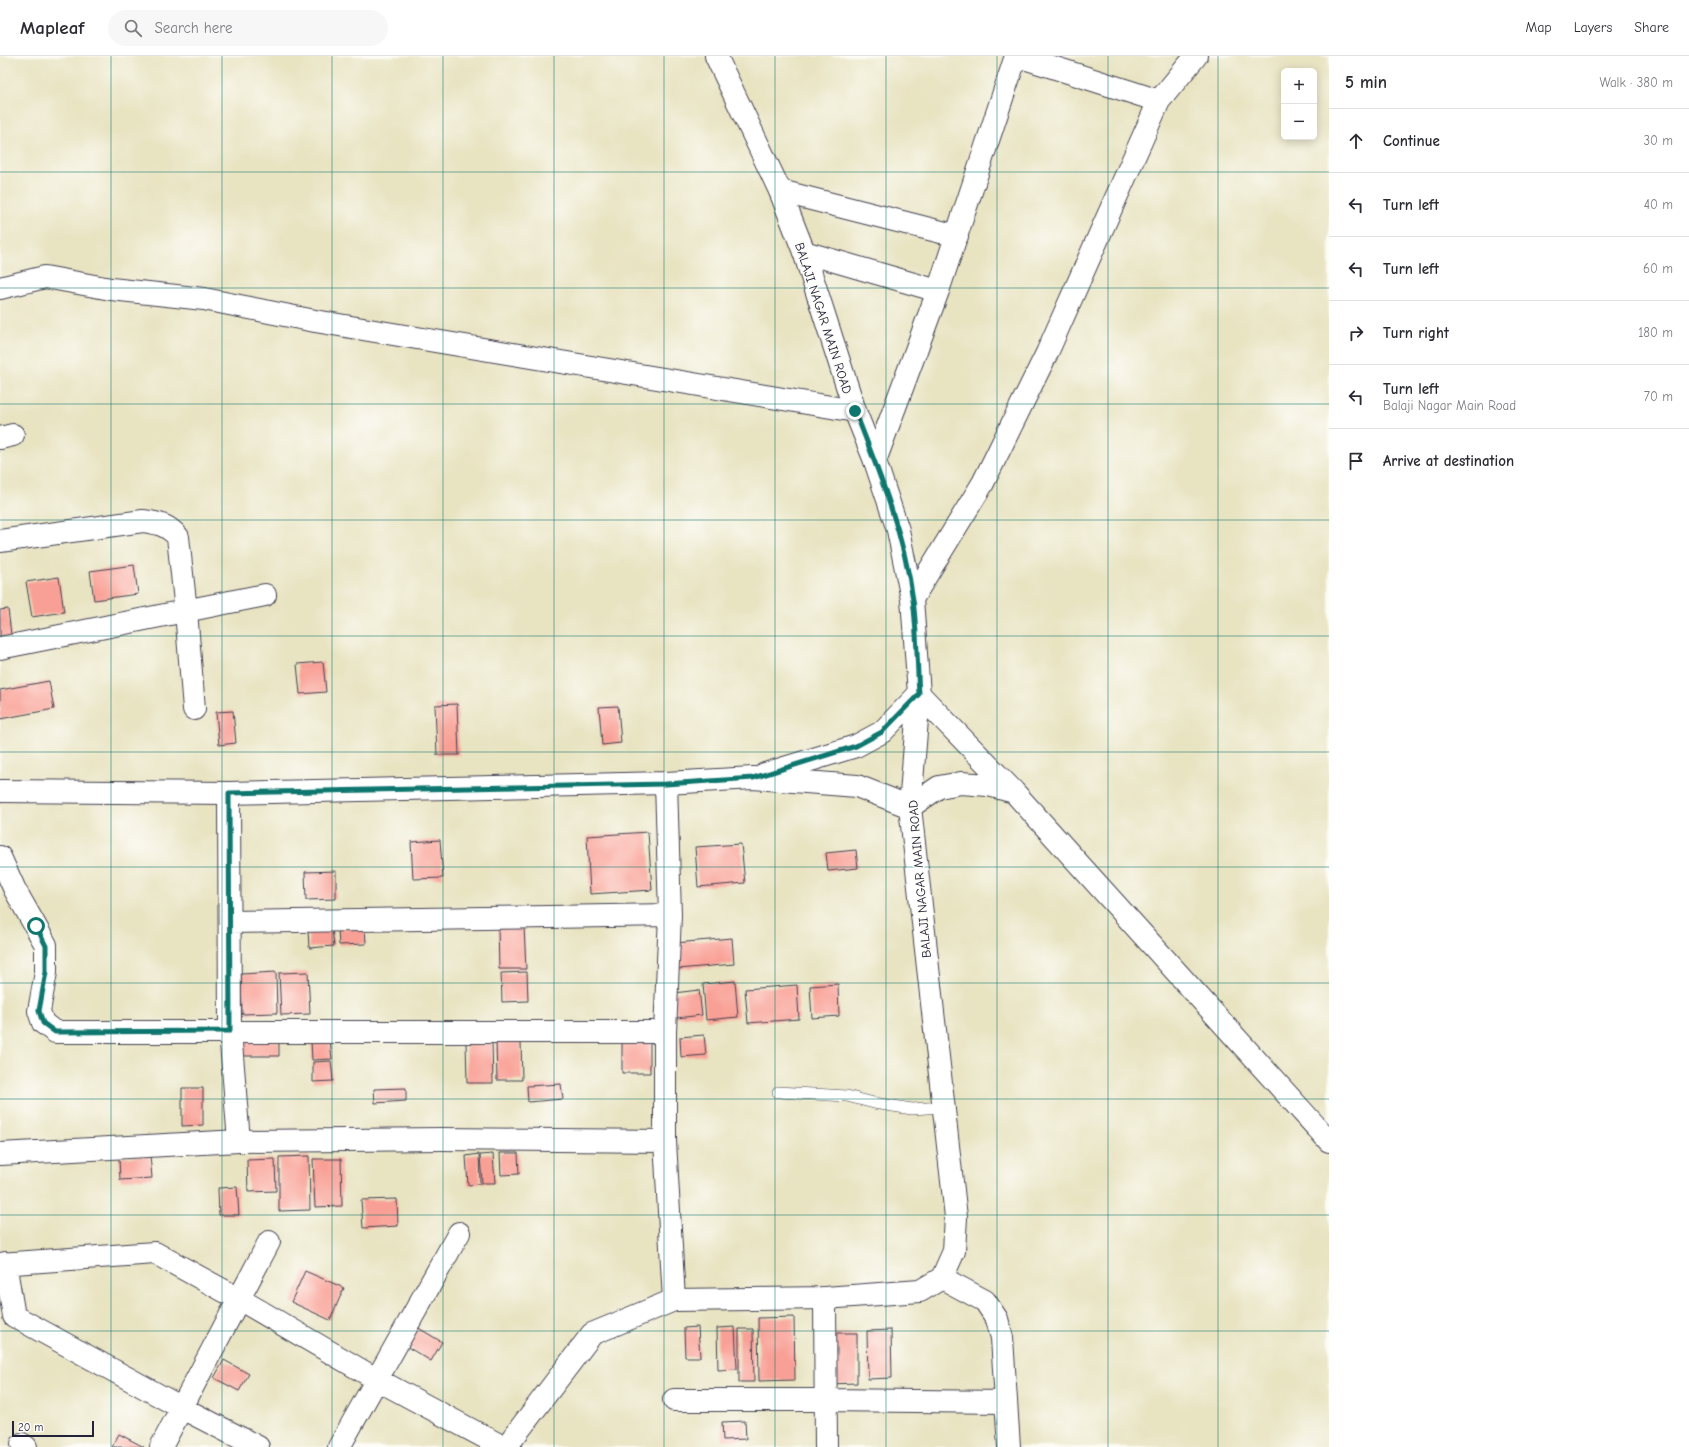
<!DOCTYPE html>
<meta charset="utf-8">
<style>
:root{--surface:#fff;--page:#f7f7f7;--text:#2b2b33;--muted:#7c7c81;--line:#e1e1e2}
body{margin:0;font-family:"Comic Neue",sans-serif;background:var(--page);color:var(--text)}
.controls{position:absolute;right:12px;top:12px;display:grid;overflow:hidden;border-radius:6px;box-shadow:0 2px 10px #0003}
.controls button{width:36px;height:36px;display:grid;place-items:center;padding:0;border:0;border-bottom:1px solid var(--line);background:var(--surface);color:var(--text);font:20px sans-serif}
.scale{position:absolute;left:12px;bottom:10px;width:82px;box-sizing:border-box;padding-left:4px;border:2px solid #22223b;border-top:0;font-size:11px;line-height:14px;white-space:nowrap;color:#22223b;-webkit-text-stroke:3px #fdfcf7;paint-order:stroke}
.stop{position:absolute;width:12px;height:12px;margin:-9px;border:3px solid #0f766e;border-radius:50%;background:#fff}
.stop.end{background:#0f766e;border-color:#fff;box-shadow:0 1px 4px #0008}
.list{margin:0;padding:0;list-style:none}
h2{display:flex;justify-content:space-between;align-items:center;height:52px;margin:0;padding:0 16px;font-size:17px}
h2 small{font-size:13px;font-weight:400;color:var(--muted)}
.list li{display:grid;grid-template-columns:26px 1fr auto;gap:12px;align-items:center;box-sizing:border-box;height:64px;padding:0 16px;border-top:1px solid var(--line)}
.list b{display:block;font-size:15px;white-space:nowrap}
.list p{margin:0;font-size:13px;white-space:nowrap;color:var(--muted)}
.list em{font-size:13px;font-style:normal;color:var(--muted)}
.icon{flex:none;width:22px;height:22px;fill:none;stroke:currentColor;stroke-width:2;stroke-linecap:round;stroke-linejoin:round}
.map{position:relative;flex:none;width:1329px;height:1391px;overflow:hidden}
header{display:flex;align-items:center;gap:24px;box-sizing:border-box;height:56px;padding:0 20px;background:var(--surface);border-bottom:1px solid var(--line)}
header strong{font-size:19px}
nav{display:flex;gap:22px;margin-inline-start:auto;font-size:14px}
.search{width:280px;height:36px;background:var(--page);display:flex;align-items:center;gap:10px;box-sizing:border-box;padding:0 14px;border-radius:22px;color:var(--muted);font-size:15px}
main{display:flex}
aside{flex:1;background:var(--surface)}
.map>svg:first-child{display:block}
.building{fill:#f9a096}
.lines{fill:none;stroke-linecap:round;stroke-linejoin:round}
.service-casing{stroke:#403f4f;stroke-width:12}
.minor-casing{stroke:#403f4f;stroke-width:24}
.tertiary-casing{stroke:#403f4f;stroke-width:24}
.service{stroke:#fff;stroke-width:11}
.minor{stroke:#fff;stroke-width:22}
.tertiary{stroke:#fff;stroke-width:22}
.route{stroke:#0f766e;stroke-width:5}
.grid{fill:none;stroke:#0f766e;stroke-width:1;stroke-opacity:0.55}
.labels{text-anchor:middle;stroke-width:3;stroke-linejoin:round;paint-order:stroke}
.street-label{font-size:13px;fill:#22223b;stroke:#fdfcf7}
</style>
<header>
<strong>Mapleaf</strong>
<div class="search"><svg class="icon" aria-label="search" viewBox="0 0 24 24"><circle cx="10" cy="10" r="6"/><path d="M15 15l6 6"/></svg>Search here</div>
<nav><a>Map</a><a>Layers</a><a>Share</a></nav>
</header>
<main>
<div class="map">
<svg width="1329" height="1391" viewBox="0 0 1329 1391">
<rect width="100%" height="100%" fill="#fdfcf7"/>
<filter id="ink" filterUnits="userSpaceOnUse"><feTurbulence type="fractalNoise" baseFrequency=".025" numOctaves="2"/><feDisplacementMap in="SourceGraphic" scale="8" xChannelSelector="R" yChannelSelector="G"/><feConvolveMatrix kernelMatrix="1 2 1 2 8 2 1 2 1" color-interpolation-filters="sRGB"/></filter>
<filter id="wash" filterUnits="userSpaceOnUse"><feTurbulence type="fractalNoise" baseFrequency=".012" numOctaves="4" result="noise"/><feDisplacementMap in="SourceGraphic" scale="16" xChannelSelector="R" yChannelSelector="G"/><feGaussianBlur stdDeviation="0.9" result="paint"/><feColorMatrix in="noise" values="0 0 0 0 0 0 0 0 0 0 0 0 0 0 0 0 0 1.4 0 .05"/><feComposite in="paint" operator="in"/></filter>
<g filter="url(#wash)">
<rect width="100%" height="100%" fill="#e8e3c1"/>
<g id="blocks">
<!-- building -->
<path class="building" d="M134 509 138 538 94 544 90 515Z
M59 521 64 556 32 561 26 526Z
M8 553 12 587 0 589V554Z
M323 606 326 636 300 638 297 608Z
M49 625 54 653 0 663V634Z
M457 648 459 699H437L435 649Z
M618 650 621 687 602 689 599 651Z
M233 655 236 687 219 689 216 656Z
M648 776 652 834 590 838 587 780Z
M440 784 443 822 413 823 411 786Z
M741 788 745 827 698 831 695 791Z
M856 794 858 812 828 815 826 797Z
M336 815V843L306 844 305 816Z
M524 870 526 913H499L498 871Z
M365 871 366 888 339 889 338 873Z
M332 873 334 890 309 892 308 875Z
M732 882 734 908 678 913 675 887Z
M276 916 277 957 242 958 241 918Z
M308 916 310 958 281 959 279 917Z
M527 916 528 945 502 946 501 917Z
M735 925 738 961 706 964 703 928Z
M838 928 839 960 812 962 810 930Z
M797 929 799 963 748 967 745 933Z
M699 934 702 959 677 962 674 937Z
M704 979 706 999 681 1001 680 981Z
M330 984 332 1003 312 1004 311 985Z
M242 985H279V1000H242Z
M492 985 493 1027H467L466 986Z
M496 985H521L522 1024H497Z
M622 985H650V1017H622Z
M331 1005 333 1025 313 1026V1006Z
M561 1028 563 1043 528 1046 527 1030Z
M182 1032H203V1069L182 1070Z
M406 1032V1045L375 1047 374 1033Z
M500 1097H518L519 1118 501 1119Z
M479 1098 480 1128 468 1129 466 1100Z
M493 1098 495 1127H482L480 1099Z
M150 1099 152 1122 120 1124 119 1102Z
M309 1100 310 1154 279 1155V1101Z
M275 1103 276 1135 248 1136 247 1104Z
M313 1103H341L342 1150 315 1151Z
M237 1131 239 1159H219L218 1132Z
M397 1143 398 1170 363 1172 361 1144Z
M305 1215 344 1232 330 1264 291 1246Z
M794 1261 795 1324 759 1325 758 1262Z
M410 1267 442 1286 431 1305 399 1286Z
M698 1271 700 1301H685L684 1272Z
M735 1271 737 1313 718 1314 717 1272Z
M739 1273H753L754 1326H739Z
M891 1274 892 1322 868 1323 867 1275Z
M827 1277H857V1327L828 1328Z
M224 1304 249 1318 239 1335 214 1322Z
M745 1365 746 1383 723 1384 722 1366Z
M119 1378 144 1391H112Z"/>
</g>
</g>
<g filter="url(#ink)">
<use href="#blocks" fill-opacity="0" stroke="#403f4f" stroke-width="1"/>
<g class="lines">
<!-- service casing -->
<g class="service-casing">
<path id="service" d="M778 1036 847 1040 874 1047 912 1053 942 1051"/>
</g>
<!-- minor casing -->
<g class="minor-casing">
<path id="minor" d="M1018 0 1159 45
M780 135 957 180
M804 196 938 235
M0 232 45 221 111 233 204 243 315 265 855 355
M0 382 13 379
M875 405 938 235 1016 0
M0 485 143 465C158 467 168 469 178 481L186 555 194 653
M912 543 983 427 1047 297 1159 45 1196 0
M0 592 265 539
M666 727 670 859 665 976V1085L674 1244
M229 737 230 975 239 1085
M0 801 15 834 46 889V916L39 955 43 967 55 976H665
M230 866 670 859
M0 1098 239 1085 442 1083 665 1085
M5 1207 14 1260 182 1352 258 1391
M0 1208 155 1197 239 1243 376 1323 503 1391
M942 1222 985 1245 997 1263 1002 1282 1009 1391
M825 1242 826 1391
M674 1344H826L1006 1346
M22 1388 26 1391
M161 1391 269 1186
M339 1391 459 1177"/>
</g>
<!-- tertiary casing -->
<g class="tertiary-casing">
<path id="tertiary" d="M765 718 856 690 882 676 919 638 1014 736 1329 1085
M0 735 229 737 666 727 753 722 857 730 910 751 939 731 961 727 988 729 1014 736
M506 1391 592 1278 674 1244 825 1242 920 1235 942 1222 954 1195 956 1161 910 751 919 638 912 543 898 474 875 405 855 355 804 196 780 135 716 0"/>
</g>
<!-- service -->
<use href="#service" class="service"/>
<!-- minor -->
<use href="#minor" class="minor"/>
<!-- tertiary -->
<use href="#tertiary" class="tertiary"/>
</g>
</g>
<g class="lines" filter="url(#ink)">
<!-- route -->
<path class="route" d="M36 870 46 890V916L39 955 43 967 55 976 230 975 229 737 666 728 753 722 856 690 882 676 919 638C917 606 917 574 913 544 904 478 879 416 855 355"/>
</g>
<!-- grid -->
<path class="grid" d="M111 0V1391M222 0V1391M332 0V1391M443 0V1391M554 0V1391M664 0V1391M775 0V1391M886 0V1391M997 0V1391M1108 0V1391M1218 0V1391M0 116H1329M0 232H1329M0 348H1329M0 464H1329M0 580H1329M0 696H1329M0 811H1329M0 927H1329M0 1043H1329M0 1159H1329M0 1275H1329"/>
<g class="labels">
<!-- street labels -->
<g class="street-label">
<text transform="translate(824 262) rotate(72)" y="5">BALAJI NAGAR MAIN ROAD</text>
<text transform="translate(919 823) rotate(-95)" y="5">BALAJI NAGAR MAIN ROAD</text>
</g>
</g>
</svg>
<div class="controls">
<button>+</button>
<button>−</button>
</div>
<div class="scale">20 m</div>
<div class="stop" style="left:36px;top:870px"></div>
<div class="stop end" style="left:855px;top:355px"></div>
</div>
<aside>
<h2>5 min<small>Walk · 380 m</small></h2>
<ul class="list">
<li><svg class="icon" aria-label="ahead" viewBox="0 0 24 24"><path d="M12 20V5M6 11l6-6 6 6"/></svg><div><b>Continue</b></div><em>30 m</em></li>
<li><svg class="icon" aria-label="left" viewBox="0 0 24 24"><path d="M17 20v-9H6M10 6l-5 5 5 5"/></svg><div><b>Turn left</b></div><em>40 m</em></li>
<li><svg class="icon" aria-label="left" viewBox="0 0 24 24"><path d="M17 20v-9H6M10 6l-5 5 5 5"/></svg><div><b>Turn left</b></div><em>60 m</em></li>
<li><svg class="icon" aria-label="right" viewBox="0 0 24 24"><path d="M7 20v-9h11M14 6l5 5-5 5"/></svg><div><b>Turn right</b></div><em>180 m</em></li>
<li><svg class="icon" aria-label="left" viewBox="0 0 24 24"><path d="M17 20v-9H6M10 6l-5 5 5 5"/></svg><div><b>Turn left</b><p>Balaji Nagar Main Road</p></div><em>70 m</em></li>
<li><svg class="icon" aria-label="arrive" viewBox="0 0 24 24"><path d="M6 21V4h12l-3 4 3 4H6"/></svg><div><b>Arrive at destination</b></div></li>
</ul>
</aside>
</main>
